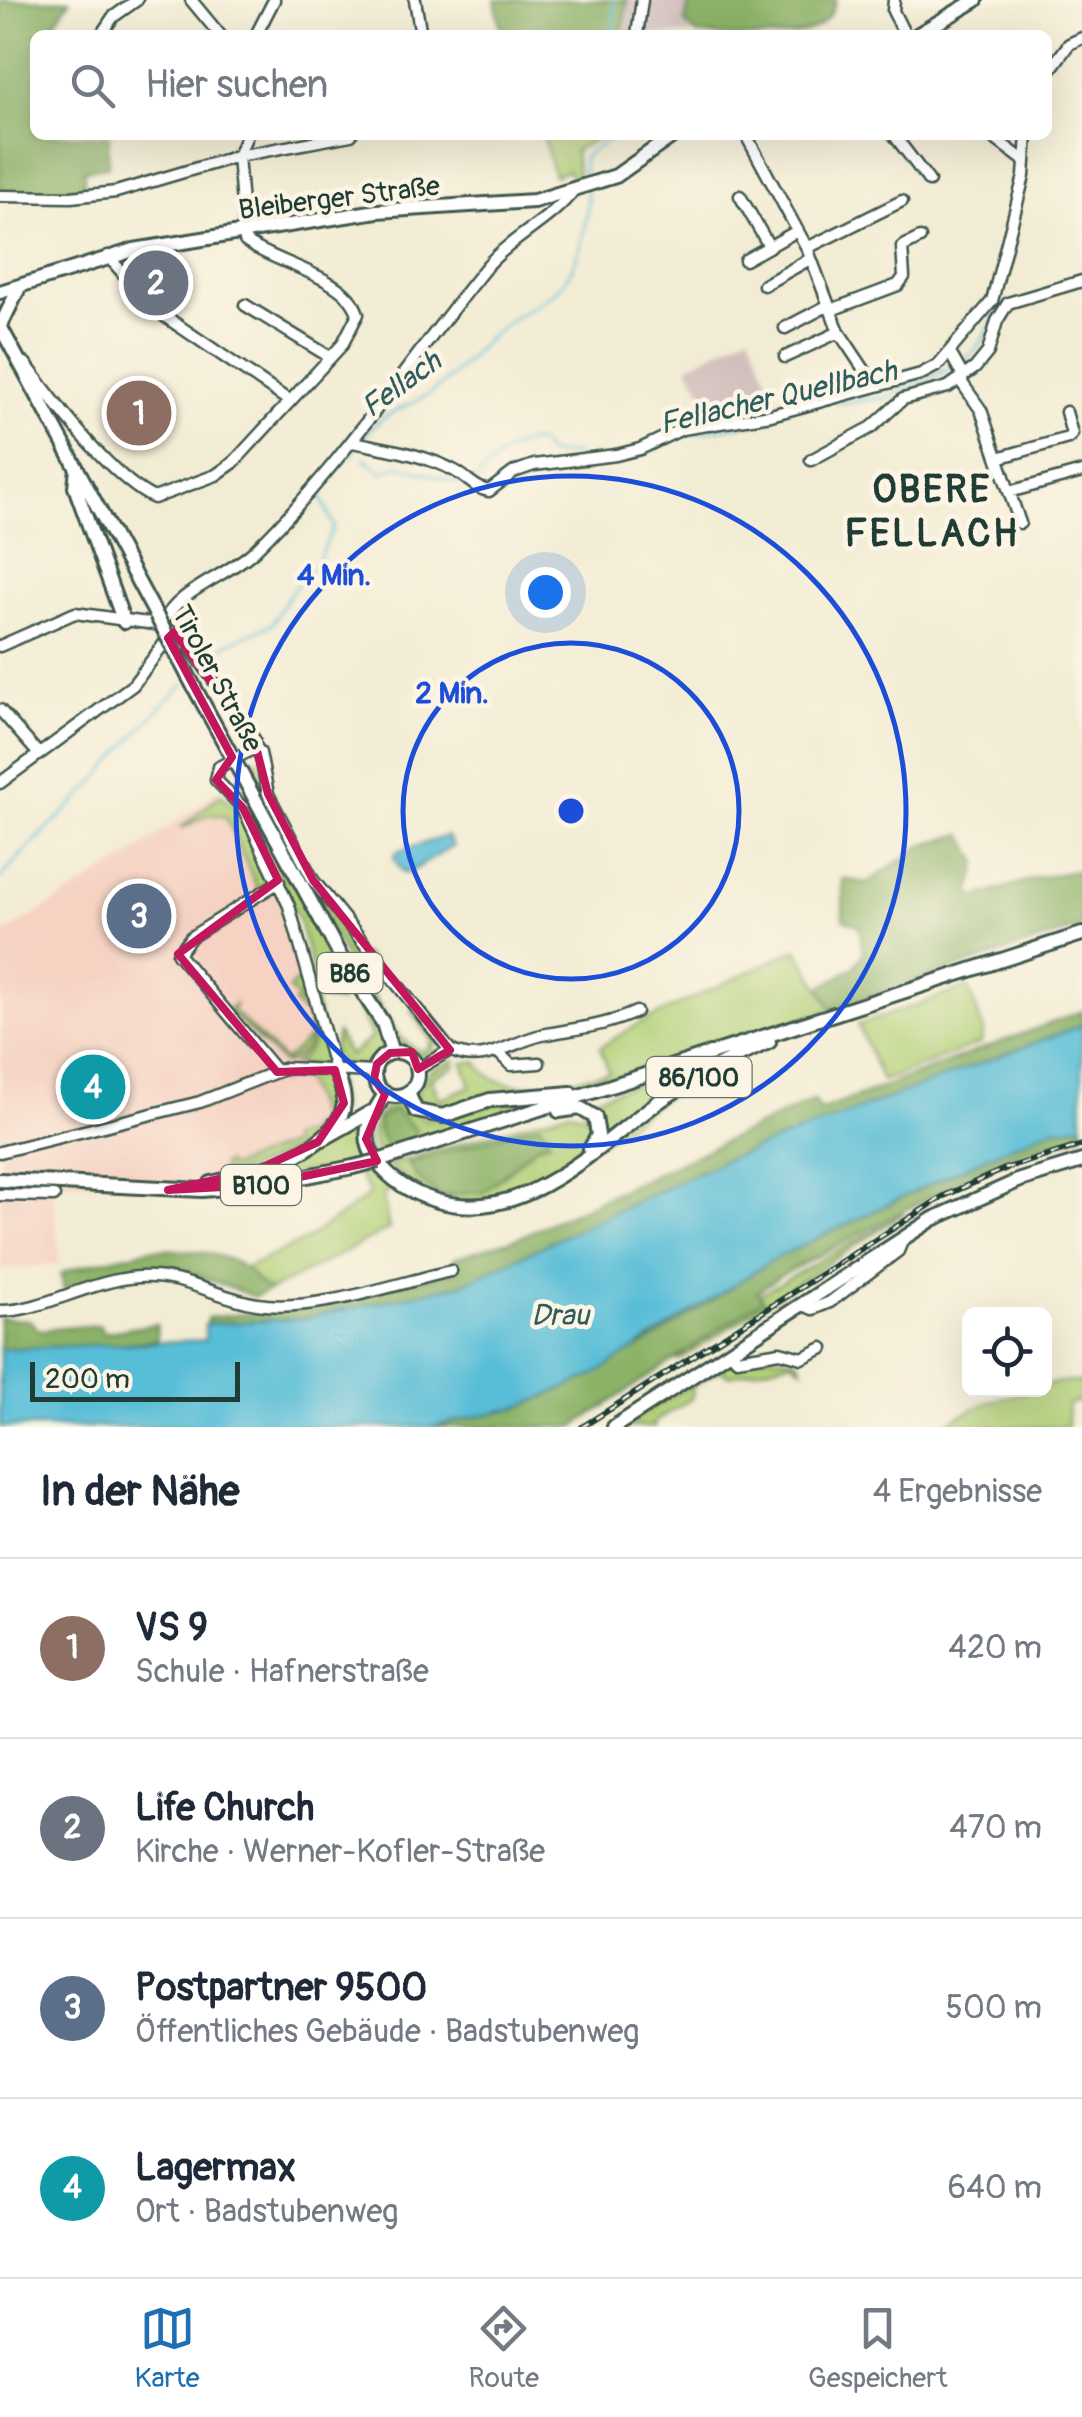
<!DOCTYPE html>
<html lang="de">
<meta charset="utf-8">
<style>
:root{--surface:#fff;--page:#f2f2f3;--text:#1f2937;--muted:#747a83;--line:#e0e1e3;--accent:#1f6fb2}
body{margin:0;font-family:Pangolin,sans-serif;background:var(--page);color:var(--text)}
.controls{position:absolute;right:30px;bottom:30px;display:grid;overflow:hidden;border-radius:15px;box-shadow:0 10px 40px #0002}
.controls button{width:90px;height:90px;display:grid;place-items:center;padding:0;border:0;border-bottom:2px solid var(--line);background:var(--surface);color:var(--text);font:50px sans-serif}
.scale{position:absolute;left:30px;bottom:25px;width:210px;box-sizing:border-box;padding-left:10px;border:5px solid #1f3d34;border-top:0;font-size:28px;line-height:35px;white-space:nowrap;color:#1f3d34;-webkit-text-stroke:8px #fcf5e5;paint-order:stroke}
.you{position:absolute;left:545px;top:592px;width:35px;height:35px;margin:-25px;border:8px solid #fff;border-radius:50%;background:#1a73e8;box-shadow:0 0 0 15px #1a73e833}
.badge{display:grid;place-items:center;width:65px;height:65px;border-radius:50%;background:var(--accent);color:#fff;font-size:32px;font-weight:700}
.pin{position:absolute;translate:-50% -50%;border:5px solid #fff;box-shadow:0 2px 10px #0006}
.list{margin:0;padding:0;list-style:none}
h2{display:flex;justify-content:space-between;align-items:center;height:130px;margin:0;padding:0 40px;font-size:42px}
h2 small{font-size:32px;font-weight:400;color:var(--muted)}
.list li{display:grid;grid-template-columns:65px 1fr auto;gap:30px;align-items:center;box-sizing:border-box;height:180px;padding:0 40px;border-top:2px solid var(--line)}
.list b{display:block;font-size:38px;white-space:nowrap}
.list p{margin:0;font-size:32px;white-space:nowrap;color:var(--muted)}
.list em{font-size:32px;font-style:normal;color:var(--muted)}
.icon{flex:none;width:55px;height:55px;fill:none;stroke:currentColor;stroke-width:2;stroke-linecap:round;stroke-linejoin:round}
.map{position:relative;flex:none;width:1082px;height:1427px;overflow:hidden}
.search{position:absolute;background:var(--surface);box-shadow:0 10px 40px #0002;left:30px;right:30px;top:30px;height:110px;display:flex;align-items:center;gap:25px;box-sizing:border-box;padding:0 35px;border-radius:15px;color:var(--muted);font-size:38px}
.sheet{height:850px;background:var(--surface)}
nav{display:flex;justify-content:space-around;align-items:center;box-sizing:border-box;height:140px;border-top:2px solid var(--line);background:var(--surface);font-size:28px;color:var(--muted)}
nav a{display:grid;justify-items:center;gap:5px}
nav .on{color:var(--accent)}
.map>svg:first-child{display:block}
.built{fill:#f5d2c2}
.industrial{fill:#d1bfbd}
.green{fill:#b1d077;stroke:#688656;stroke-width:2.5;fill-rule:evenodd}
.forest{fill:#8cb268;stroke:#56784e;stroke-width:2.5}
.water{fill:#59bdd7;stroke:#3c7d86;stroke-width:2.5}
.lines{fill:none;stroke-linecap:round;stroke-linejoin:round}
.stream{stroke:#59bdd7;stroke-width:2.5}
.minor-casing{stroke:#3f574c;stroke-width:15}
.major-casing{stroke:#3f574c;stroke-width:18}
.minor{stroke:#fff;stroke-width:10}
.major{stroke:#fff;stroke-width:12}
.rail-casing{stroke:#1f3d34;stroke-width:6}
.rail{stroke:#fcf5e5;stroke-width:2.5;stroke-dasharray:8;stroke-linecap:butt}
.major-bridge-casing{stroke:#3f574c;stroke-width:18;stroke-linecap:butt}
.major-bridge{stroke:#fff;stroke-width:12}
.marked{fill:none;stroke:#c2185b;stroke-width:8;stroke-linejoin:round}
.ring{fill:none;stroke:#1d4ed8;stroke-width:5}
.labels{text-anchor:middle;stroke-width:9;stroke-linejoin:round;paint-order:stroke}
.shield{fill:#fcf5e5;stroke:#617469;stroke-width:2.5}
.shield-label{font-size:25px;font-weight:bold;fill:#1f3d34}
.street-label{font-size:28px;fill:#1f3d34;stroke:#fcf5e5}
.water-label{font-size:30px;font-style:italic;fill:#2e5d5d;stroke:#fcf5e5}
.district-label{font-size:38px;font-weight:bold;letter-spacing:2.5px;fill:#1f3d34;stroke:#fcf5e5}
.centre{fill:#1d4ed8;stroke:#fcf5e5;stroke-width:5}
.ring-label{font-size:30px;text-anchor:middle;font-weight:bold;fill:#1d4ed8;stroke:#fcf5e5;stroke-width:9;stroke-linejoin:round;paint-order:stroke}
</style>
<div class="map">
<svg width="1082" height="1427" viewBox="0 0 1082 1427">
<rect width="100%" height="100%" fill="#fcf5e5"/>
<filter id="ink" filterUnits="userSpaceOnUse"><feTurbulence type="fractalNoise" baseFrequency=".01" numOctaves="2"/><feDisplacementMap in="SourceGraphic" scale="20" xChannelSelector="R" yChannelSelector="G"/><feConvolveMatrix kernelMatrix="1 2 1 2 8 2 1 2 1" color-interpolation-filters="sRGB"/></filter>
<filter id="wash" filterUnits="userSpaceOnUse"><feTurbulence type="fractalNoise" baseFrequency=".0048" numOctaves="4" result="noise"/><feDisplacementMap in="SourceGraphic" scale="40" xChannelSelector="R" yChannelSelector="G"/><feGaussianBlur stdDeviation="2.25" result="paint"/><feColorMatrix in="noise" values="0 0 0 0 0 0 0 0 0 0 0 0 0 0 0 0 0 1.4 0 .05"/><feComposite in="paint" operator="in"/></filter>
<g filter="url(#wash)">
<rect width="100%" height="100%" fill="#f3ecd4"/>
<!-- built -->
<path class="built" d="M219 790 239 808 284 902 329 1056 332 1114 318 1133 226 1177 195 1182 52 1183 60 1264 0 1270V936L124 860Z"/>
<!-- industrial -->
<path class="industrial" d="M627 0H690L685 23 698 35H622Z
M750 333 779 409 718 419 688 366Z"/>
<!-- green -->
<path class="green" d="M543 135H605L575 150 578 178 572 180 568 170 554 176Z
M250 758 257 759 265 797 355 956 363 954 377 968 364 960 359 971C375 996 395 1045 424 1052L432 1042 411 1009 437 1039 431 1055 415 1056 396 1040 354 973 246 765Z
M221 794 238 810 271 875 272 881 258 890 226 817 211 814 180 829Z
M252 811 376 1020C379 1027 384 1036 384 1044 383 1066 352 1070 338 1061L333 1050 337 1033 349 1056 372 1037 352 996 344 993 337 997 339 1002 319 998 300 924Z
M797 949 832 1009 573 1090 441 1115 426 1113 414 1100 429 1071 455 1060V1066L431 1078 440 1099 471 1086 463 1063 477 1061C496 1103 574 1079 609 1072L600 1047 640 1023Z
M302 976 309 984 329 1054 322 1066 293 1064C322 1045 316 1024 310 994 311 1026 320 1048 284 1064L227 1010 235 1004 233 1011 284 1061 310 1037 309 1012 303 1013 294 1003 298 999 289 989Z
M968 987 984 1031 981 1043 882 1081 858 1025Z
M730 1052 602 1142 582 1103 584 1101Z
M320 1073 337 1084 340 1109C312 1148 270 1162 226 1177L222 1165 226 1163 229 1168 291 1144 290 1138 310 1133 309 1128 320 1121 303 1076 297 1079 294 1075 280 1082V1078L291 1072Z
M406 1099 421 1118 441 1121 483 1105 540 1103 378 1156C364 1128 376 1105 406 1099Z
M568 1111 586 1114 594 1127C584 1172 509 1203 465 1202 435 1200 410 1184 387 1165ZM538 1144 503 1177 448 1197 418 1179 409 1163 544 1144Z
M364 1120 369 1158 327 1170 231 1184Z
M377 1168 395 1186 383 1195 389 1229 271 1290 255 1284 245 1268 306 1240 367 1197 369 1192 357 1172Z
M905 1213 679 1360 676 1358 762 1300 759 1295Z
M767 1355 798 1359 802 1368 791 1361 730 1376 719 1370 693 1386 692 1398 653 1423 655 1427H622L733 1359Z
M1059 1382H1082V1401L1068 1404 1067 1427H939L986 1403Z"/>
<!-- forest -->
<path class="forest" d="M0 0H70L52 27 55 35H35V135H109L108 167 84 170V191L0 193Z
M495 0H627L622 35H502Z
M690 0H836C825 53 739 35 698 35L685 23Z
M963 834 978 863 970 891 975 898 1035 878 1082 870V927L832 1009 820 988 854 967 863 953 859 926 843 919V879L867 883 922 846Z
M1082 1011V1025L725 1160 462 1284 300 1319 208 1324 207 1318 278 1310 454 1272V1258L518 1238 814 1100 820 1111Z
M394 1109 416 1130 415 1140 389 1151 378 1132 379 1119Z
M540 1124 550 1141 538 1144 483 1193 439 1195 418 1179 408 1163Z
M1082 1125V1135L1003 1159 778 1277 757 1292 763 1300 573 1427H431L523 1406 646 1344 774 1259 993 1154 1051 1129Z
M150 1249C177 1250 225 1250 246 1270 257 1279 256 1284 271 1290L254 1297C172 1264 149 1254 64 1290L61 1274C92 1260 120 1259 150 1249Z
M0 1318 29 1320 39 1330 99 1325 103 1333 156 1324 157 1340 77 1348 0 1349Z"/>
<!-- water -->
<path class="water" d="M447 836 453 846 409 873H403L394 858 396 852Z
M1082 1025V1125L1051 1129 993 1154 774 1259 593 1376 523 1406 431 1427H0V1349L205 1340V1324L300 1319 462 1284 725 1160Z"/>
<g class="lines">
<!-- stream -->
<path class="stream" d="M613 35 614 0
M584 181 583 157 615 135
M962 362C1001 333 1000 286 1014 244
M836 403 885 398 955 366
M680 436 775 419
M363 439C380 411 407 409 432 392 457 375 472 352 494 333 539 295 569 302 583 235 586 219 590 205 586 189
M364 457 383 473 398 465 468 486
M591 463C620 467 648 454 673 439
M476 480C493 462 511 442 537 442L549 455 576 454
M208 662 227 644 272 624 290 593 316 565 334 526 319 492 359 446
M0 879C27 846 59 819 88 789 121 753 148 718 184 684"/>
</g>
</g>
<g filter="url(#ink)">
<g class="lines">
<!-- minor casing -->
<g class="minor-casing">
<path id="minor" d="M191 0 220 35
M415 0 421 35
M894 0 893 11 905 35
M101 35 113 17 137 0
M256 35 274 0
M637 35 642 0
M1047 74 1069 44 1082 38
M746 135 807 248 839 332 875 386
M894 135 929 181
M990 135 1022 159
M0 196 71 197 116 192 238 156 351 135
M740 196 769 246
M807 248 902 201
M108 256 154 309 288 400
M745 260 797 231
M764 285 810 259
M245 305 330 357
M831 310 898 285 904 277 902 247 920 238
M785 328 829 305
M950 353 963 376 962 383 981 410 1020 523
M785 357 839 332
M25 363C53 401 113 479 154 498L216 475 233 463 342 345 358 314C347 276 275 264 245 241L238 156 247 135
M353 442C387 449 424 454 455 471 468 478 475 489 489 491L514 472 534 465 616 455 640 449 682 429 771 415 921 374 938 365 992 301 1024 176 1027 135
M998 458 1068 438 1072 434 1066 412
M811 460 872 427 903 399 948 387 975 368 988 352 997 321 1008 303 1082 281
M1009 492 1082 472
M162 625C176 590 227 577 255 550 343 464 409 361 487 266 512 237 550 221 573 191
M0 646 75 613 162 625 190 646 254 739 249 751 219 767 216 780 243 808 289 906 335 1070
M0 710 37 752
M254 744 260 753 268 794 313 880 450 1050 418 1069
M0 783 133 685 170 636
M450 1050C484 1067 510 1042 542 1035 576 1028 603 1027 636 1012
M499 1053 511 1065 539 1063
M277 1072 178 954 191 937 279 882
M0 1152 200 1102 286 1068 374 1072
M0 1195 54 1196
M803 1305 813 1309 830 1302 898 1251 903 1239
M0 1311C44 1311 89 1280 139 1277 183 1274 215 1297 257 1304 314 1313 394 1284 451 1271
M731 1352 737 1359 780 1352 802 1358 823 1348"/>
</g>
<!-- major casing -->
<g class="major-casing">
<path id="major" d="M917 35 976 0
M0 292 134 250 377 211 534 201 616 176 674 135
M0 326 156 615
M0 327 18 290
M77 469 75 487 124 622
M193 685 348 970 383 1023 392 1053
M374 1074a22 22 0 1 1 44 0a22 22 0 1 1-44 0Z
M408 1093 416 1111 443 1116 490 1100 571 1093
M385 1094C370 1118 358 1136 377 1162 391 1180 412 1193 434 1200 523 1228 595 1147 661 1100 695 1077 731 1058 769 1042
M559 1111 580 1108 595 1117 598 1135 590 1149
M323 1139 371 1112
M378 1161 1082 934
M0 1180 202 1190 261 1185 353 1167
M211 1183C251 1175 321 1155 341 1115 348 1100 341 1084 335 1070
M614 1427 933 1219 1020 1180 1082 1161"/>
</g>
<!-- minor -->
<use href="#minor" class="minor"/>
<!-- major -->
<use href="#major" class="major"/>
<!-- rail casing -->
<g class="rail-casing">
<path id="rail" d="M582 1427 944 1196 1007 1168 1082 1145"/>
</g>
<!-- rail -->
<use href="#rail" class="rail"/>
<!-- major-bridge casing -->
<g class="major-bridge-casing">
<path id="major-bridge" d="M156 615 193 685
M353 1167 378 1161"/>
</g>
<!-- major-bridge -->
<use href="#major-bridge" class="major-bridge"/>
</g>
</g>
<!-- marked area -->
<path class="marked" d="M174 632 254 739 268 794 313 880 450 1050 418 1069 412 1052 390 1053 377 1064 374 1079 385 1094 366 1139 377 1161 261 1185 168 1190 252 1172 318 1142 344 1103 335 1070 277 1072 178 954 278 880 243 808 216 780 232 757 168 638Z"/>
<!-- distance rings -->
<g class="ring">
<circle cx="571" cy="811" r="168"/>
<circle cx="571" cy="811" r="335"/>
</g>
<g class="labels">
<!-- shield labels -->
<g class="shield">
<rect x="317.5" y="953" width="65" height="40" rx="8"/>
<rect x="646.5" y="1057" width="105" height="40" rx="8"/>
<rect x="221" y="1165" width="80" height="40" rx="8"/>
</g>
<g class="shield-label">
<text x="350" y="982">B86</text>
<text x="699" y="1086">86/100</text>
<text x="261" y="1194">B100</text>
</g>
<!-- street labels -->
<g class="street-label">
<text transform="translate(339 197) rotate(-7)" y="10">Bleiberger Straße</text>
<text transform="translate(218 678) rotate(62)" y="10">Tiroler Straße</text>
</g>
<!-- water labels -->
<g class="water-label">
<text transform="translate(401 384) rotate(-36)" y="10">Fellach</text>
<text transform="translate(778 397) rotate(-13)" y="10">Fellacher Quellbach</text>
<text x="560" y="1325">Drau</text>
</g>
<!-- district labels -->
<g class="district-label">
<text x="932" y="502">OBERE<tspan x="932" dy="44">FELLACH</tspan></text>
</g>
</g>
<circle cx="571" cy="811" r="15" class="centre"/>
<g class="ring-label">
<text x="334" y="585">4 Min.</text>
<text x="452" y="703">2 Min.</text>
</g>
</svg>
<div class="controls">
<button><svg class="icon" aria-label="locate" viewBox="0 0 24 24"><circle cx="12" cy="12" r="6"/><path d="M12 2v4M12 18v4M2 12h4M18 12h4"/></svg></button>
</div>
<div class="scale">200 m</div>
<div class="you"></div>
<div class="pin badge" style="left:139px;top:413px;background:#8d6e63">1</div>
<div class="pin badge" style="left:156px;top:283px;background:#6b7280">2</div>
<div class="pin badge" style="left:139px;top:916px;background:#5c6f8a">3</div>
<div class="pin badge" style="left:93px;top:1087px;background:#0f9aa8">4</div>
<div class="search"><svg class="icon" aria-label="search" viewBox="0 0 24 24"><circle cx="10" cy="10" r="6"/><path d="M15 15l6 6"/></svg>Hier suchen</div>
</div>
<section class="sheet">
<h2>In der Nähe<small>4 Ergebnisse</small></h2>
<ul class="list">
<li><span class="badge" style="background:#8d6e63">1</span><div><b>VS 9</b><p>Schule · Hafnerstraße</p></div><em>420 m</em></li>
<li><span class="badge" style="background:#6b7280">2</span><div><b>Life Church</b><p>Kirche · Werner-Kofler-Straße</p></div><em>470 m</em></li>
<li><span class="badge" style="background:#5c6f8a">3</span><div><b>Postpartner 9500</b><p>Öffentliches Gebäude · Badstubenweg</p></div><em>500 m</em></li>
<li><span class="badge" style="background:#0f9aa8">4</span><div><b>Lagermax</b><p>Ort · Badstubenweg</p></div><em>640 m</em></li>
</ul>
</section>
<nav>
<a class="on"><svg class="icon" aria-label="map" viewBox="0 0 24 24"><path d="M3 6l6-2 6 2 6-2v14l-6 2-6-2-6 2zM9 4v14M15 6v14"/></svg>Karte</a>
<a><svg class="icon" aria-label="directions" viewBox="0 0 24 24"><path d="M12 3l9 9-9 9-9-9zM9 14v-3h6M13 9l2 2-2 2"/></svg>Route</a>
<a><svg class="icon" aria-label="saved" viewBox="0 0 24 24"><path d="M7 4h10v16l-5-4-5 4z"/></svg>Gespeichert</a>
</nav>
